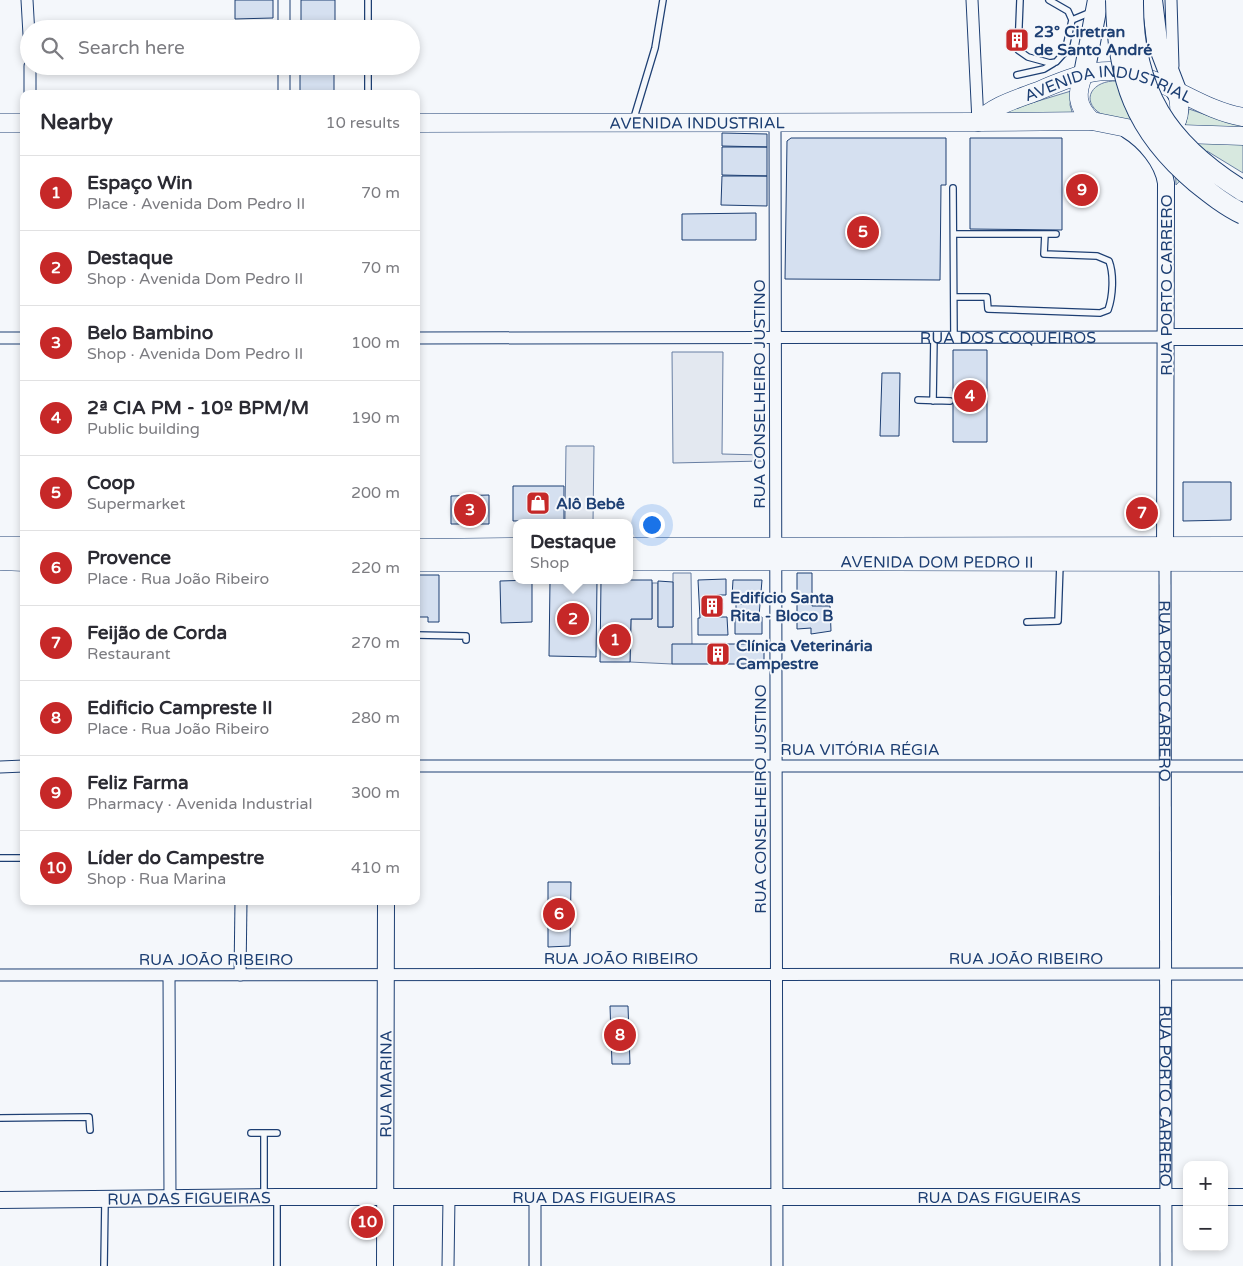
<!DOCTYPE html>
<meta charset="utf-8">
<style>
:root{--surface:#fff;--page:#f7f7f7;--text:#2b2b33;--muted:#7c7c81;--line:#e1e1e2;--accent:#c62828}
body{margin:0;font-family:"Varela Round",sans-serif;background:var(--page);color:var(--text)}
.controls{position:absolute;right:15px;bottom:15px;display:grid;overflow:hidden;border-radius:10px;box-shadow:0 2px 8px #0003}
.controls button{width:45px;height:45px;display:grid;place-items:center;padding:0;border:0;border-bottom:1px solid var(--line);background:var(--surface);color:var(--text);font:25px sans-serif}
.you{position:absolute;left:651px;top:524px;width:18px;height:18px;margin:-12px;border:4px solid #fff;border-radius:50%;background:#1a73e8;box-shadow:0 0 0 8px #1a73e833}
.badge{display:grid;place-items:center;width:32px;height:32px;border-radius:50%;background:var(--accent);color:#fff;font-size:16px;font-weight:700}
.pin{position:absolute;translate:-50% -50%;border:2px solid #fff;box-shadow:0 1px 5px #0006}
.popup{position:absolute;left:513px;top:519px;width:120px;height:65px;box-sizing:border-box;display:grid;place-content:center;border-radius:10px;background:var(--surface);filter:drop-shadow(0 1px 4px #0005);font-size:16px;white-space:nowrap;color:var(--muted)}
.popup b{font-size:19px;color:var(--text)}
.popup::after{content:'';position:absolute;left:50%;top:100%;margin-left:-10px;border:10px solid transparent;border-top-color:var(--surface)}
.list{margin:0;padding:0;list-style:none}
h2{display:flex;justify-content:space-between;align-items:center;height:65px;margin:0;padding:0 20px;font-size:21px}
h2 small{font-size:16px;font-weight:400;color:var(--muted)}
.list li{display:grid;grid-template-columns:32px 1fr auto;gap:15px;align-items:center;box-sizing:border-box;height:75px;padding:0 20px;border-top:1px solid var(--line)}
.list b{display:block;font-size:19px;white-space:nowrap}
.list p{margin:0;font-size:16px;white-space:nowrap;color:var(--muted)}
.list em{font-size:16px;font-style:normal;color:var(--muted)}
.icon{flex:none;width:28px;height:28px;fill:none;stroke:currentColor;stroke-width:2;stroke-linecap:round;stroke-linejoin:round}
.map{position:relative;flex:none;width:1243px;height:1266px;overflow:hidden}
.search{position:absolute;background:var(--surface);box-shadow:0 2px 8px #0003;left:20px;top:20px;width:400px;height:55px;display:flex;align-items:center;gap:12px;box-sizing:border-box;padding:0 18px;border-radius:28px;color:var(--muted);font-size:19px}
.panel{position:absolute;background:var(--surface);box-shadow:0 2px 8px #0003;left:20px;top:90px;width:400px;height:815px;border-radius:10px}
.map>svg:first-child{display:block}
.green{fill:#d7e8df;stroke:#687fa3}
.parking{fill:#e3e8f0;stroke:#687fa3}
.building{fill:#d5e0f0;stroke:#1d3f73}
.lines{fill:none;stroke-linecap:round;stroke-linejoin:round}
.lane-casing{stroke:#1d3f73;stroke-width:8}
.street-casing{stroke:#1d3f73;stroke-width:13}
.secondary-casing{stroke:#1d3f73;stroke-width:18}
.primary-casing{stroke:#1d3f73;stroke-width:19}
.highway-casing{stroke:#1d3f73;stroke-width:22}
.lane{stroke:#f4f7fb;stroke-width:5.5}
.street{stroke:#f4f7fb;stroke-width:11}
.secondary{stroke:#f4f7fb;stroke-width:16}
.primary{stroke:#f4f7fb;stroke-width:18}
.highway{stroke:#f4f7fb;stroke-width:20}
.highway-bridge-casing{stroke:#1d3f73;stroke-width:22;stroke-linecap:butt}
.highway-bridge{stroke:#f4f7fb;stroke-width:20}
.labels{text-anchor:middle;stroke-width:4;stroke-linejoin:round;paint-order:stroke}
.poi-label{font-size:16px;font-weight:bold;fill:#1d3f73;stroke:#f4f7fb;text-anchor:start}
.street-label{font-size:16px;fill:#1d3f73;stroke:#f4f7fb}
</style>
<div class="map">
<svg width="1243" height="1266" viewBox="0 0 1243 1266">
<rect width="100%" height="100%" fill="#f4f7fb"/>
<!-- green -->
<path class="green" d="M1117 81 1135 122C1125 120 1110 119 1101 114 1079 100 1093 80 1117 81Z
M1071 91 1070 105 1073 115 1004 114 1005 111Z
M1189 109 1221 120 1243 124V128L1185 126Z
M1188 142 1243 143V173L1207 151 1176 185 1175 157Z"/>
<!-- parking -->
<path class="parking" d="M672 352H723L722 454 763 455V461L673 463Z
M566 446H594L593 523H565Z
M673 573H691L692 644 672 664 630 662 631 619H652V583H658V627H673Z"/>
<!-- building -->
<path class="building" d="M235 0H273V18L235 19Z
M301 0H335V29H301Z
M1010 30 1025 31V50H1009Z
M300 66H334V94H300Z
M722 133 767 134V147L722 146Z
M791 138H946V185H941L940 280 785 279 787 141Z
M970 138H1062V230L970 229Z
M722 147H767V176L722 175Z
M722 176H767V206L721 205Z
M756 213V240H682V214Z
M953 350H987V442H953Z
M882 373H900L899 436H880Z
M1183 482H1231V520L1183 521Z
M513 486H564V520L513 521Z
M489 495V524H451V496Z
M797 573H812V606H830L831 631 811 634V628L797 629Z
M417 575H439V622H428V617H417Z
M726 579V595H717V603H723V609H717V617H727L728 635H698V618H700L698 580Z
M532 580V622L501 623 500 581Z
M601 580H652V619H631L630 662H600Z
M733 580H762L759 616 762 617V634H735V618H742V610H736V604H742V597H732Z
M550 581H597L596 657 549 656Z
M658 581 673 582V627H658Z
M672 644H764V664H672Z
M548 882H571L570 946 548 947Z
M610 1006H628L630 1064H612Z"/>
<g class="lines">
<!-- lane casing -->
<g class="lane-casing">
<path id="lane" d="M1020 0 1018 50 1028 57 1050 63 1056 62 1065 52 1072 20 1068 11 1049 0
M1072 20 1091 12
M368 29V0
M1017 75 1044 69 1054 63
M368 94V66
M633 121 655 48 663 0
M953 188 954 337
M954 234H1056
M954 297H987L988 309 1100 313 1108 310C1113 296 1114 274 1109 261L1097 256 1044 254 1045 234
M918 400 950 401
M933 401 934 337
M1027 622 1058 621 1060 564
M416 635 466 636V640
M0 858H24
M0 1118 89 1117 90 1130
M251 1133H277
M264 1133V1195
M277 1198V1266
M104 1266 105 1201"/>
</g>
<!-- street casing -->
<g class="street-casing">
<g id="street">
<path d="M27 0 29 35"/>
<path d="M284 0V29"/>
<path d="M972 0 978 122"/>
<path d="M1171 0 1173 66"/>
<path d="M30 66V94"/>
<path d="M284 66V94"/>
<path d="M775 123 777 1266"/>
<path d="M0 338H24"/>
<path id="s1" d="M416 338 1166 337"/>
<path id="s2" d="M1165 562 1166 1266"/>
<path d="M416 766H1243"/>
<path d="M0 767 24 766"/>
<path d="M0 975 1243 974"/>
<path d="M169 975 170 1198"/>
<path d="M240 975 241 901"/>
<path d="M448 1266 449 1198"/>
<path d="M535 1266V1198"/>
</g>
</g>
<!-- secondary casing -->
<g class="secondary-casing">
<g id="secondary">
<path d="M1127 130C1145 141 1163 162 1166 183L1165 560"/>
<path d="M1166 337H1243"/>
<path d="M1224 1197H1243"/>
<path id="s3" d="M0 1200 277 1197H1187"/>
<path id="s4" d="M385 1266 386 901"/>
</g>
</g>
<!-- primary casing -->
<g class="primary-casing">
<g id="primary">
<path d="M1084 74C1076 93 1076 106 1092 121"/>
<path id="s5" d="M978 122C992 106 1017 99 1038 91 1064 80 1093 67 1122 72 1165 77 1200 110 1243 117"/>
<path d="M0 123H24"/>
<path id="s6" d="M416 123 978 122 1092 121 1152 133 1243 136"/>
<path d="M1167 134C1181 121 1181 110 1177 93"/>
<path d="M0 546H24"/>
<path d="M629 547 1243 546"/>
<path d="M416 548 517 547"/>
<path d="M0 561 24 562"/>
<path id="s7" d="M629 561 1243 562"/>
<path d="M416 562H517"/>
</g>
</g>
<!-- highway casing -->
<g class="highway-casing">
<path id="highway" d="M1152 0 1157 41 1177 93
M1084 74 1098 0"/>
</g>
<!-- lane -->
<use href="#lane" class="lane"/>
<!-- street -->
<use href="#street" class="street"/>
<!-- secondary -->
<use href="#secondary" class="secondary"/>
<!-- primary -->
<use href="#primary" class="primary"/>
<!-- highway -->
<use href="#highway" class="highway"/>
<!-- highway-bridge casing -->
<g class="highway-bridge-casing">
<path id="highway-bridge" d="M1116 0C1117 78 1135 131 1196 182 1211 194 1226 206 1243 214
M1133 0C1132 91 1167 144 1243 191"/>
</g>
<!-- highway-bridge -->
<use href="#highway-bridge" class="highway-bridge"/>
</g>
<!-- icons -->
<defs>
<g id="building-square" transform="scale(1.25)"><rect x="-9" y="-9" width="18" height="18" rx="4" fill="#c62828" stroke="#f4f7fb"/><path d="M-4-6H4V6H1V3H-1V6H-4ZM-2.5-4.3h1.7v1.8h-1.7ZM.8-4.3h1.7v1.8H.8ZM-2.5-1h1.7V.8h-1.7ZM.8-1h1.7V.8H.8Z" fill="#fff"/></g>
<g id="shop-square" transform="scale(1.25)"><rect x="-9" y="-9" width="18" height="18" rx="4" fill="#c62828" stroke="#f4f7fb"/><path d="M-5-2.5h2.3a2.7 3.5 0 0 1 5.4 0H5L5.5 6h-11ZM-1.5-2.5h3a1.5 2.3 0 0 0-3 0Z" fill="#fff"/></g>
</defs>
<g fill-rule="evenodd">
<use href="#building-square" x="1017" y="40"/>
<use href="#shop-square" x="538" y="503"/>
<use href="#building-square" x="712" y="606"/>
<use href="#building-square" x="718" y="654"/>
</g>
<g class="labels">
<!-- poi labels -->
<g class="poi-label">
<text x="1034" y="37">23° Ciretran<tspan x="1034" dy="18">de Santo André</tspan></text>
<text x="556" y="509">Alô Bebê</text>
<text x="730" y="603">Edifício Santa<tspan x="730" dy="18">Rita - Bloco B</tspan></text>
<text x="736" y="651">Clínica Veterinária<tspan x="736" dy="18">Campestre</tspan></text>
</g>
<!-- street labels -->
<g class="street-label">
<text dy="6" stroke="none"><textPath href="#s5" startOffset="142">AVENIDA INDUSTRIAL</textPath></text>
<text dy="6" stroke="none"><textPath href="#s6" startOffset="281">AVENIDA INDUSTRIAL</textPath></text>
<text transform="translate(1166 285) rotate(-90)" y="6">RUA PORTO CARRERO</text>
<text dy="6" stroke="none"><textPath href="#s1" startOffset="592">RUA DOS COQUEIROS</textPath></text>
<text transform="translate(759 394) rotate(-90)" y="6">RUA CONSELHEIRO JUSTINO</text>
<text dy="6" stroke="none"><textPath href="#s7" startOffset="308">AVENIDA DOM PEDRO II</textPath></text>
<text dy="6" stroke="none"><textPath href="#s2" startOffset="129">RUA PORTO CARRERO</textPath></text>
<text x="860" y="755">RUA VITÓRIA RÉGIA</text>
<text transform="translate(760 799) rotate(-90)" y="6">RUA CONSELHEIRO JUSTINO</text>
<text x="621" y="964">RUA JOÃO RIBEIRO</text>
<text x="1026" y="964">RUA JOÃO RIBEIRO</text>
<text x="216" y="965">RUA JOÃO RIBEIRO</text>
<text dy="6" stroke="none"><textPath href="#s4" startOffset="182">RUA MARINA</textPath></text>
<text dy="6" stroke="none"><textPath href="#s2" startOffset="534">RUA PORTO CARRERO</textPath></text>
<text dy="6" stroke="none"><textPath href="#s3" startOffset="999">RUA DAS FIGUEIRAS</textPath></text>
<text dy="6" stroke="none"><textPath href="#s3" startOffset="189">RUA DAS FIGUEIRAS</textPath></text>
<text dy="6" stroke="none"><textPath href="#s3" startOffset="594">RUA DAS FIGUEIRAS</textPath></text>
</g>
</g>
</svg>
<div class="controls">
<button>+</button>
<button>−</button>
</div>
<div class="you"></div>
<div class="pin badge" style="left:615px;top:640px">1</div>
<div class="pin badge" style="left:573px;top:619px">2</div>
<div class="popup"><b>Destaque</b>Shop</div>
<div class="pin badge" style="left:470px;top:510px">3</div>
<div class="pin badge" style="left:970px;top:396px">4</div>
<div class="pin badge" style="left:863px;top:232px">5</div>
<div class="pin badge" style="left:559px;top:914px">6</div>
<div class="pin badge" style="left:1142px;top:513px">7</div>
<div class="pin badge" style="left:620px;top:1035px">8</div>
<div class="pin badge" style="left:1082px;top:190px">9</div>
<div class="pin badge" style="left:367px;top:1222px">10</div>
<div class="search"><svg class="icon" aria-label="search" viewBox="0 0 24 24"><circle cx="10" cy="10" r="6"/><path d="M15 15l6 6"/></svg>Search here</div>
<section class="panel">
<h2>Nearby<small>10 results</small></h2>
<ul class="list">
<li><span class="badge">1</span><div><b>Espaço Win</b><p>Place · Avenida Dom Pedro II</p></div><em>70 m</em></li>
<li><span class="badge">2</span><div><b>Destaque</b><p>Shop · Avenida Dom Pedro II</p></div><em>70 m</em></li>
<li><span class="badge">3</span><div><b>Belo Bambino</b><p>Shop · Avenida Dom Pedro II</p></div><em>100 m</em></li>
<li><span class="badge">4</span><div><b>2ª CIA PM - 10º BPM/M</b><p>Public building</p></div><em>190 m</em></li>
<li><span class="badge">5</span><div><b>Coop</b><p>Supermarket</p></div><em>200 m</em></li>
<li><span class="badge">6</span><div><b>Provence</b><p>Place · Rua João Ribeiro</p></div><em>220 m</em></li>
<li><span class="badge">7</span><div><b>Feijão de Corda</b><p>Restaurant</p></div><em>270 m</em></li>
<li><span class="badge">8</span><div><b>Edificio Campreste II</b><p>Place · Rua João Ribeiro</p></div><em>280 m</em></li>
<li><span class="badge">9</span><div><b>Feliz Farma</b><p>Pharmacy · Avenida Industrial</p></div><em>300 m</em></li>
<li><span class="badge">10</span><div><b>Líder do Campestre</b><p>Shop · Rua Marina</p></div><em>410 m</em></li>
</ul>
</section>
</div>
